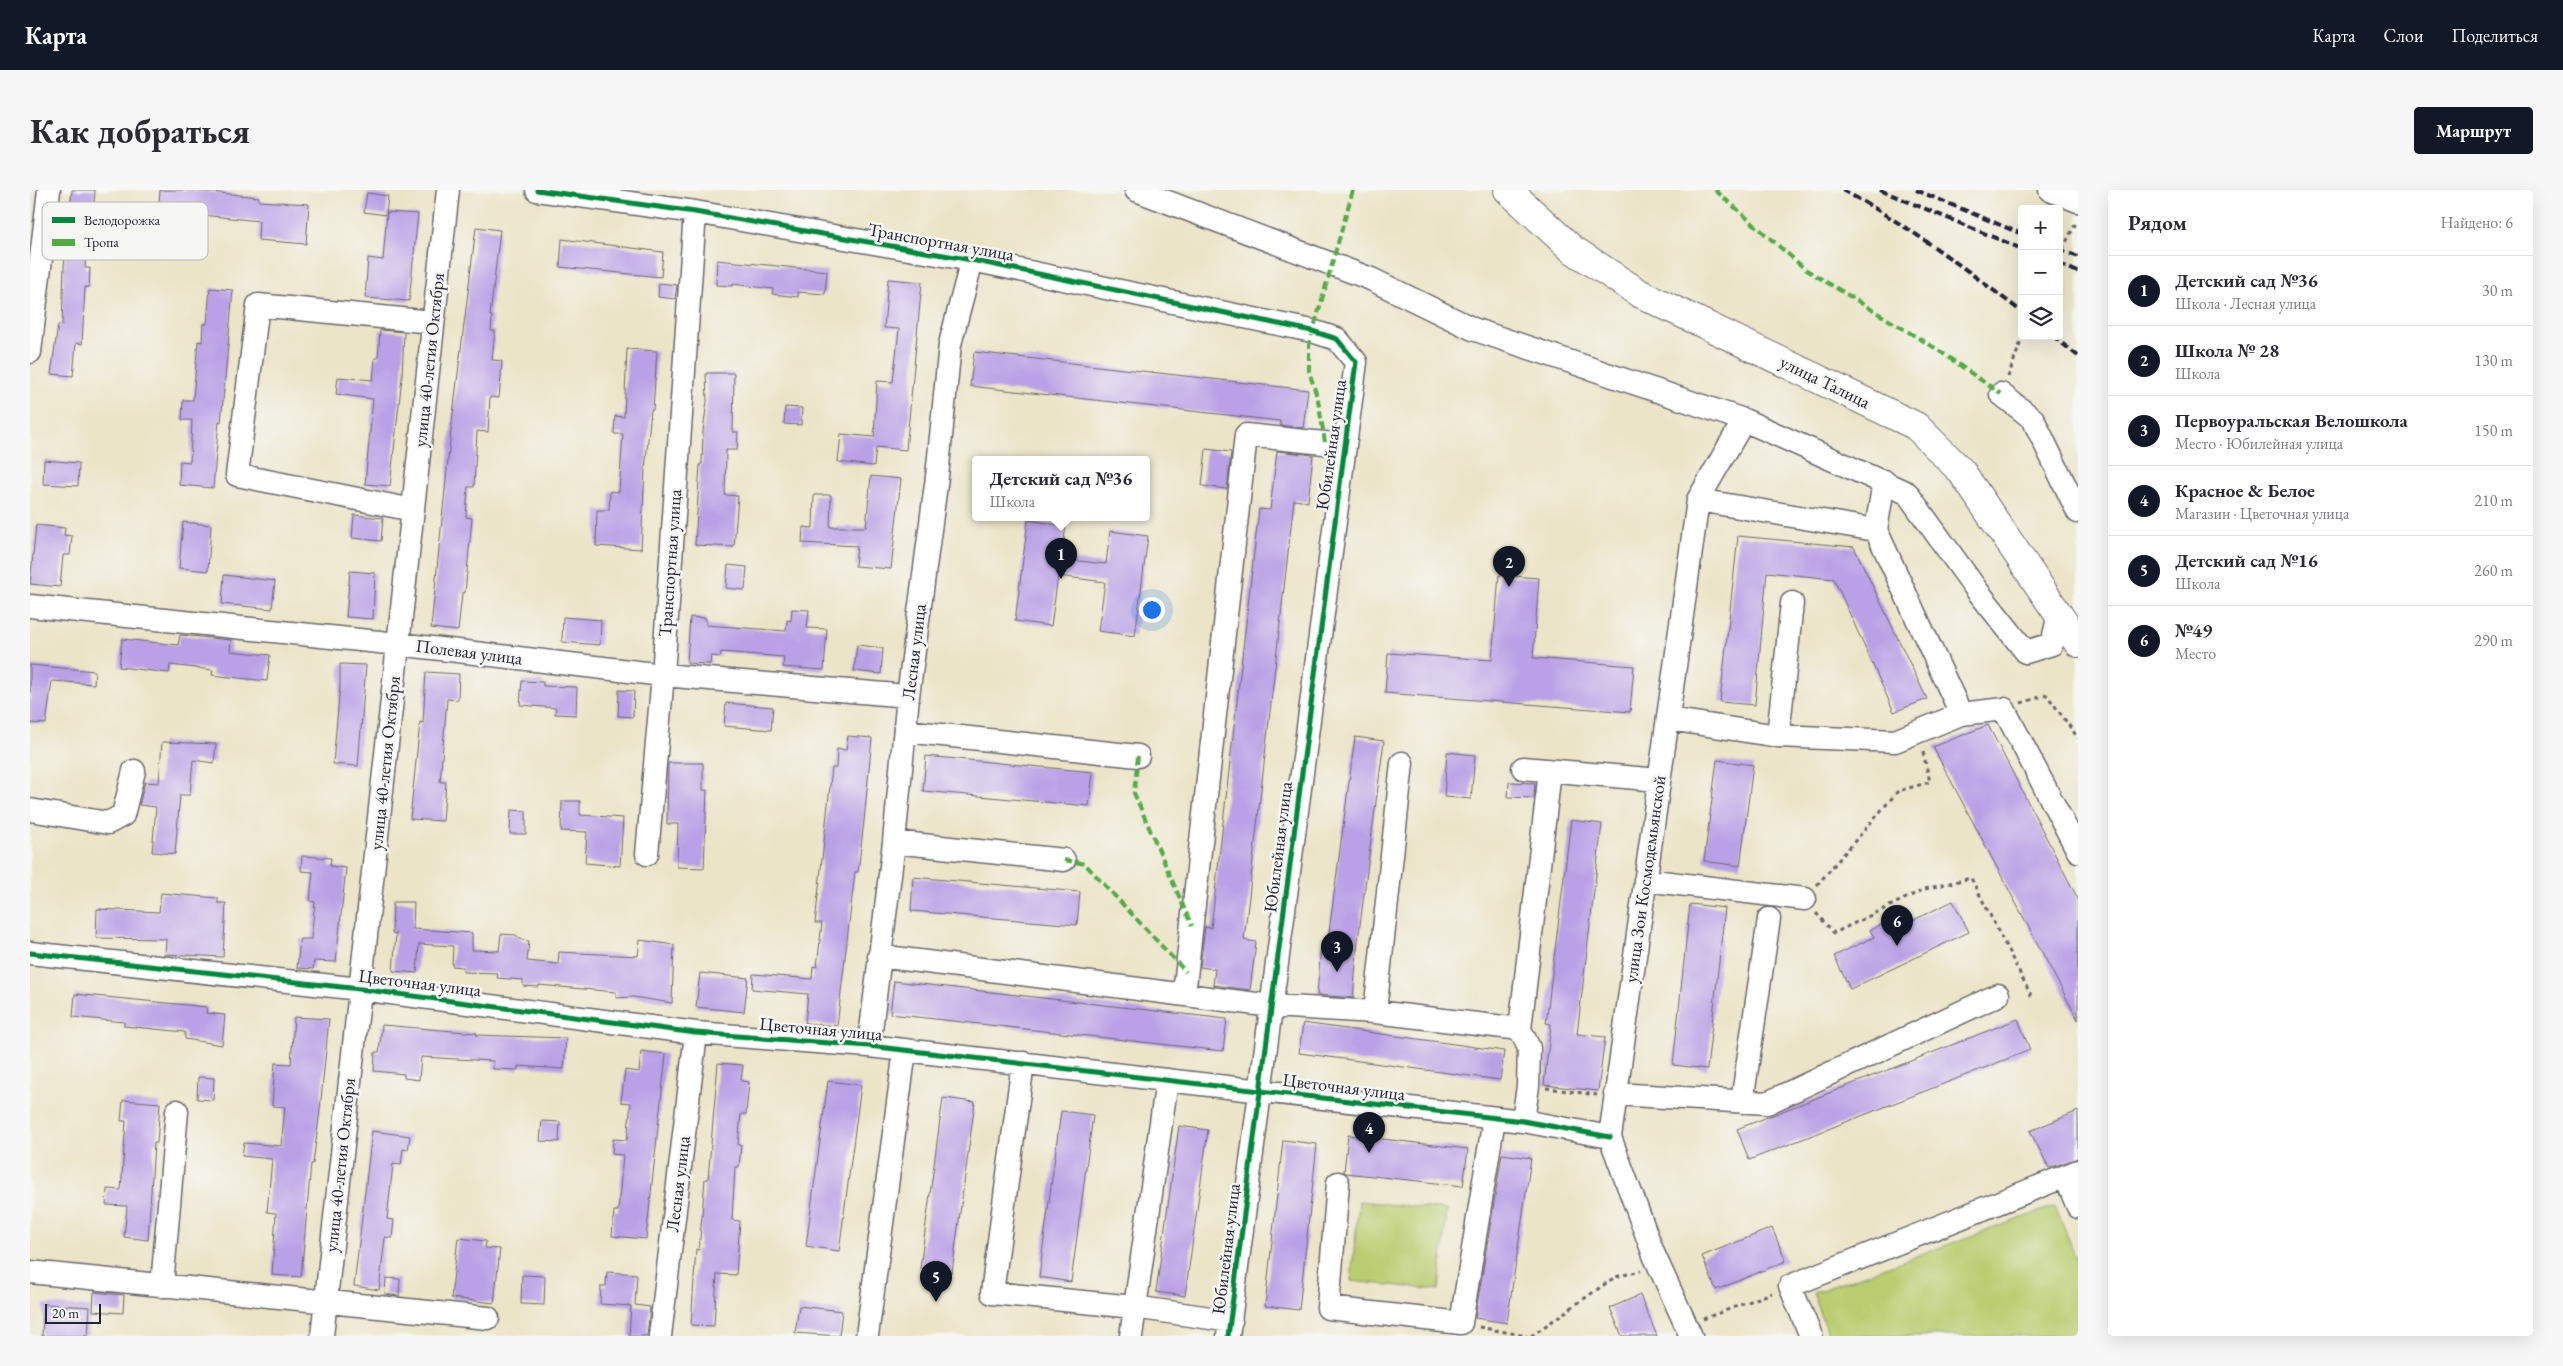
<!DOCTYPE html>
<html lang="ru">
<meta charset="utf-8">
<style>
:root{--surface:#fff;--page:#f7f7f7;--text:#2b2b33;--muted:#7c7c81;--line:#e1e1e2;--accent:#111827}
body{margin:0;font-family:"EB Garamond",serif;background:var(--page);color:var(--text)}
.controls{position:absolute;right:15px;top:15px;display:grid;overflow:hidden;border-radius:5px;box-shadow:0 5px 20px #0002}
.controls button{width:45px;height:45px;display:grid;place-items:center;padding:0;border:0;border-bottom:1px solid var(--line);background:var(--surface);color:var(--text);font:25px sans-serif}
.scale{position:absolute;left:15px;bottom:12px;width:56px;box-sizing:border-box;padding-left:5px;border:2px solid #22223b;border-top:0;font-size:14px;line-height:18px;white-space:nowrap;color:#22223b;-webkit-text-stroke:4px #f6f6f2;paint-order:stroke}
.you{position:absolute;left:1121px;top:419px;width:18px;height:18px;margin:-12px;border:4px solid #fff;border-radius:50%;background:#1a73e8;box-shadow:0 0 0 8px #1a73e833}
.badge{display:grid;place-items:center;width:32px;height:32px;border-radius:50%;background:var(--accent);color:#fff;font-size:16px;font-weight:700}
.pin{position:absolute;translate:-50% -41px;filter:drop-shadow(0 1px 2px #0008)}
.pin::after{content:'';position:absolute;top:26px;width:18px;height:15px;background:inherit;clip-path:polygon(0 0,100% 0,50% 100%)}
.popup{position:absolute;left:942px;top:266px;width:178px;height:65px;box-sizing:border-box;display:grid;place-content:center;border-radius:5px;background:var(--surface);filter:drop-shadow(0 1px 4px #0005);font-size:16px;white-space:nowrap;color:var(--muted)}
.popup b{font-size:19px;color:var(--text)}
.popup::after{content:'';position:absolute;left:50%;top:100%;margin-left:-10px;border:10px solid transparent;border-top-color:var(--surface)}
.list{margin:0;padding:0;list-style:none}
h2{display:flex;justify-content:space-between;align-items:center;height:65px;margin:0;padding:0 20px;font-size:21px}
h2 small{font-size:16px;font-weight:400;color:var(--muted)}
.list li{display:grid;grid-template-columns:32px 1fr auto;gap:15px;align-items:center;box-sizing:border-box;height:70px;padding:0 20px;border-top:1px solid var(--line)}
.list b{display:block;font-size:19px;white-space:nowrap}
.list p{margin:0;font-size:16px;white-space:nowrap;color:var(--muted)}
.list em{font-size:16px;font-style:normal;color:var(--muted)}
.icon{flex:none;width:28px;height:28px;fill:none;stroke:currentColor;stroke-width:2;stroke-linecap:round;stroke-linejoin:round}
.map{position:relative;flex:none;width:2048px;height:1146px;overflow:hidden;border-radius:5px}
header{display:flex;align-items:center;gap:30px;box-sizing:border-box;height:70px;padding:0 25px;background:var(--accent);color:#fff}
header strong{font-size:24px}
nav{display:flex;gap:28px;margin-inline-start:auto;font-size:18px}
.intro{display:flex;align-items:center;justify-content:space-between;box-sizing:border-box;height:120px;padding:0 30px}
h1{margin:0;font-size:35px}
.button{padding:12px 22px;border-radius:5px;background:var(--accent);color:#fff;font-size:18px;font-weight:700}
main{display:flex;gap:30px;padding:0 30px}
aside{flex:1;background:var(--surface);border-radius:5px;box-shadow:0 5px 20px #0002}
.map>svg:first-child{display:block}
.green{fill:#b9cd70;stroke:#6e7856}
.building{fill:#baa0e6}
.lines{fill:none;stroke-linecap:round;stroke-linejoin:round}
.minor-casing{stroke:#69666c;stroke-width:25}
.major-casing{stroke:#69666c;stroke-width:30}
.path{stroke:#69666c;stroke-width:3;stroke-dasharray:4 4;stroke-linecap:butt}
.minor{stroke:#fff;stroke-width:22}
.major{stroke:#fff;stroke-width:28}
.rail{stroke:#22223b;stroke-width:4;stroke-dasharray:8 4;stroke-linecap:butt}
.quiet{stroke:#53aa46;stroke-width:4;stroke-dasharray:8 4;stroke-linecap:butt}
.cycleway-casing{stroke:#f6f6f2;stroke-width:8}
.cycleway{stroke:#00873e;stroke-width:5}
.labels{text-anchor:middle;stroke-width:5;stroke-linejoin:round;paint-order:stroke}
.street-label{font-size:18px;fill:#22223b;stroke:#f6f6f2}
.key{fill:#f6f6f2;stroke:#b6b6bb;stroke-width:1}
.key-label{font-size:14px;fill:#22223b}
</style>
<header>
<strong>Карта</strong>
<nav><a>Карта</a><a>Слои</a><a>Поделиться</a></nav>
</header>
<div class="intro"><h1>Как добраться</h1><a class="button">Маршрут</a></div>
<main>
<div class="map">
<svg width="2048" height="1146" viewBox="0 0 2048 1146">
<rect width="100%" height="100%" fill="#f6f6f2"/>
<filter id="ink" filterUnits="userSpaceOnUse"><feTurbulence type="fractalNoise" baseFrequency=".02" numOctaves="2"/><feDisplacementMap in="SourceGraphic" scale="10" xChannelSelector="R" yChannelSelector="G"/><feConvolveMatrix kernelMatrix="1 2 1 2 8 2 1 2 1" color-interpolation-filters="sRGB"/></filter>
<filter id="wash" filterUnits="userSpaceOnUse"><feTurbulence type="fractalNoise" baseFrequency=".0096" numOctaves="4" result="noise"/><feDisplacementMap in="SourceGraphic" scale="20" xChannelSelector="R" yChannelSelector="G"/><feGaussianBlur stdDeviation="1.12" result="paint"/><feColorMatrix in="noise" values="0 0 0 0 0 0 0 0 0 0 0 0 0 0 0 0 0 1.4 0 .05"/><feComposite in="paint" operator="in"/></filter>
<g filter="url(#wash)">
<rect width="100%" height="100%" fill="#ece4c7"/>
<!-- green -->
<path class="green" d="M1329 1011 1417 1020 1409 1100 1321 1091Z
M2025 1016 2048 1072V1146H1799L1783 1103Z"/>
<g id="blocks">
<!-- building -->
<path class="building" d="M42 0H65L62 43 58 42 55 78H60L59 97H55L52 154 46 153 43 186 21 184 28 135 32 136 34 77Z
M130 0H162L229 7V11L279 14 276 54 228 50 229 31 172 25V31L128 27Z
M337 3 358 6 356 25 334 22Z
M357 22 388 24 379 111 335 108 338 68 353 70Z
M446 37 470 40 460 126H462L461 141H465L462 170 472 171 471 187 469 208 460 207 458 242 447 241 444 297H438L436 327 442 328 435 403H432L428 441 401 438 421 240Z
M532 49 633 62 631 87 530 77Z
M687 70 797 81 795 104 768 102V107L742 104 743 99 703 94V96L686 95Z
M858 89 892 92 876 260 846 257 844 276 808 272 811 244 844 247 847 191 863 192 869 139 854 138Z
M629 93 647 95 645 109 628 107Z
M180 98 203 100 191 232 189 231 183 298 149 295 150 271 160 272 162 230H152L153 210H163L168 151 172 152 173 134H177Z
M350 140 374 142 372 187 360 296 335 294 343 209 306 204 308 187 343 190 345 168H348Z
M597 159 627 161 623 220H621L615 279 611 359 566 356 567 320H579L580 301 589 302 593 244H584L585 226 594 227Z
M944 162 1278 200 1273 238 1250 235V231L940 196Z
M676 183H704L703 242H708L707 260H696L695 305 708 306 704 357 665 355 670 274H672L673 241 677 211Z
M755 217 772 218 771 235 754 234Z
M1176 259 1201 262 1197 299 1172 296Z
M1247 261 1283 265 1278 312 1264 310 1214 750 1226 752 1220 800 1183 795 1185 779 1170 777 1175 737 1181 738 1229 319 1240 320Z
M14 270 49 273 48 296 13 294Z
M841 286 871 289 861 379 825 376 827 356 772 353 773 337 783 338 784 305H801L800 337H836Z
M324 325 353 328 351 351 322 348Z
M998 330 1036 336 1031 369 1076 374 1080 341 1118 346 1105 446 1068 441 1075 392 1028 386 1021 436 985 431Z
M153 332 181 335 178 381 149 378Z
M6 335 35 338 34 345 42 346 40 365H33L30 397 0 394Z
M1708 346 1824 357 1897 509 1864 522 1804 389 1737 382 1725 515 1690 512Z
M698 375 717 377 715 400 696 398Z
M320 381 345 383 343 429 316 427Z
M194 385 245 391 242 419 192 414Z
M1469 385 1509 388 1503 468 1604 476 1600 522 1355 503 1358 463 1462 470Z
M762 419 779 420 777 438 797 439 794 480 753 477 754 467 691 462 690 467 681 466 680 474 657 473 660 427 676 428V435L756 441 757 430 761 431Z
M533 427 571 430 570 455 532 452Z
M150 445 201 450 200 461 240 465 237 491 182 485 183 480 140 475 139 483 89 477 92 449 148 455Z
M827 455 853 458 851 484 824 481Z
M310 474 336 475 328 576 303 574 310 495Z
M0 475 65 481 64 494 22 491 16 534 0 533Z
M396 482 429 484 428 510 417 509 410 592H416L413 631 380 629 390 532 393 533Z
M492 491 513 492V496L547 497 546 525 525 524 526 518 490 515Z
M589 500 604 501 603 527 588 526Z
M696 513 743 517 741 540 694 536Z
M1958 535 2048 709V830L1903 557Z
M818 546 842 548 834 631 828 682H825L807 836 775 833 778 804 722 799 723 784 782 789 783 776 787 777 792 733H785L802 578H806L807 559 816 560Z
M1325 547 1354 551 1328 750 1323 808 1287 805 1291 756 1297 757Z
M132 552 186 554 184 573 163 570 160 605H150L145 664 122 662 126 617 109 615 115 592 129 593Z
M1417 562 1445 565 1441 609 1414 607Z
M896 566 1063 582 1059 616 893 601Z
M1687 570 1723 575 1710 676 1674 671Z
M638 573H673V600H677L674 678 647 677 648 634H637Z
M1479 592 1505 593 1504 608 1478 607Z
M532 611H550V625L593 628 590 676 555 673 557 642 531 641Z
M481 620 496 621V644H480Z
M1541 630 1572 634 1547 844 1575 847 1568 901 1514 895 1521 834 1516 833Z
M272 666 301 668 300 676 316 678 306 772 284 771 283 779 267 778 270 749H281L285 712 280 711 283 682 271 681Z
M883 687 1050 702 1047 735 881 721Z
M131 703 188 708V713H196L193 767 135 764 136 749 66 748 67 719 129 722Z
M1923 711 1939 742 1820 799 1804 766 1844 747 1840 740 1873 724 1877 733Z
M363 712H384L383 739 442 743V760L469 761 471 744 486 745 492 750 499 751 497 771 528 774 529 762 608 766 610 750 644 755 642 813 603 807 586 808V802L509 795V797L493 796V790L467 788 468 783 433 782V777L422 776 423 756 389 754 387 783 363 781 366 744 362 743Z
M1660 714 1695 718 1677 879 1643 875Z
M670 783 718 788 714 822 666 817Z
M864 791 1197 829 1193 861 860 824Z
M45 804 177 817 176 823 195 825 192 855 155 849V842L94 836V832L43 827Z
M264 827 299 829 290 920 283 974H281L271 1087 242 1085 246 1023 237 1022 242 969 212 966 214 953 251 956 255 917 242 916 245 873 261 874Z
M1988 829 2000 860 1719 970 1707 939Z
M1273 833 1474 861 1470 890 1269 863Z
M352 835 447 843 446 845 536 848 534 879 488 876V880L463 879V871L391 867 389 890 374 888V884L344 881 345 862H349Z
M611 861 636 864 616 1049 582 1046 584 1021H588L593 965 582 964 583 949 597 950 601 913 591 912 595 880 609 882Z
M688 873 713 875 711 891 719 892 716 924H711L708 955H711L709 977H705L702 1030 710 1031 706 1085 687 1084 684 1136 661 1135 666 1059 669 1060 675 989H678Z
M168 887 184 888 183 910 167 909Z
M798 891 831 895 809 1061 776 1056Z
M913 908 945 912 922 1082 890 1078Z
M93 910 130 913 127 953H124L118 1050 94 1047 97 1016 76 1015 77 999 91 1000 96 931H91Z
M1031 921 1063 925 1041 1092 1009 1087Z
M2048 921V968L2019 978 2000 941Z
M512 931 530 932 529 952 510 951Z
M1149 936 1178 940 1155 1106 1126 1102Z
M342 941 380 946 378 960 373 959 371 975 363 974 357 1029 364 1030 362 1048 355 1047 349 1100 324 1096Z
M1318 945 1438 959 1433 996 1316 983 1314 982Z
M1253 950 1287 954 1269 1120 1235 1116Z
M1472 964 1501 968 1477 1133 1445 1128Z
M1742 1038 1756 1071 1686 1100 1672 1066Z
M428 1048 456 1051 455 1058 470 1059 464 1113 421 1108Z
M577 1082 607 1084 605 1115 620 1117 617 1146H599L601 1116 570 1114 571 1096H576Z
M492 1085 515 1086 514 1115 491 1114Z
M356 1088 370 1089 369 1106 355 1104Z
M64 1102 94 1105 93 1123 63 1121Z
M1610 1105 1627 1146H1592L1580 1118Z
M14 1114 60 1117 58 1146H12Z
M769 1116 812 1121 809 1146 765 1143Z"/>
</g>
</g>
<g filter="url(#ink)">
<use href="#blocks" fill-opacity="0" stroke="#69666c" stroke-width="1"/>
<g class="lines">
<!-- minor casing -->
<g class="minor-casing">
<path id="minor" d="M507 0 665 22 942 70 1282 141 1307 149 1326 172 1198 1146
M1106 0 1341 89 1443 139 1714 230 1877 303 1946 399 1996 462 2022 454 2029 424
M2020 0 2048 11
M0 162 19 0
M1971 204 2003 229 2048 322
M1668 310 1846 340 1854 291
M383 320 207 285 228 115 402 132
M0 416 368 454 633 485 878 506
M1931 524 1974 519 2048 661
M1639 529 1748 546 1865 551 1931 524 1846 340
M875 541 1108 566
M1748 546 1762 413
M1493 578 1629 590
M0 620 78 633 93 625 104 581
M864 652 1034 670
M617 664 633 485 665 22
M1615 690 1775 709
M0 763 330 799 666 843 839 856 1493 931 1580 947
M849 766 1242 816 1345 822 1490 839 1520 581
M1154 805 1216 245 1314 255
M1345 822 1372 573
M1490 839 1499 858 1498 896 1493 931
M839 856 864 652 878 506 907 287 920 154 942 70
M993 873 962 1103 1104 1117 1201 1131
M1585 904 1737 913 1968 805
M1712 912 1739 729
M2035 986 2048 1017
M1308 993 1298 1118 1431 1133 1464 929
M0 1082 458 1128
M132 1096 147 921
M292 1146 418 0
M630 1146 666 843
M837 1146 875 860
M1101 1146 1137 890
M1661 1146 1624 1065 1580 947 1668 310 1714 230
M1781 1146 1760 1096 2048 981"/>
</g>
<!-- major casing -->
<g class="major-casing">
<path id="major" d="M1478 0 1542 59 1609 103 1886 236 1931 281 2048 453"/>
</g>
<!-- path -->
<path class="path" d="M2029 66 2047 31
M1978 187 1993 146
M1991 513 2017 505 2048 548
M1787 695 1868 601 1900 592 1893 562
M1786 723 1804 743 1895 699 1941 688 2002 807
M1516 898 1567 905
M1673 1129 1742 1103
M1449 1137 1497 1146
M1501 1146 1585 1087 1611 1081"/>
<!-- minor -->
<use href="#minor" class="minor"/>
<!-- major -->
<use href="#major" class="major"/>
<!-- rail -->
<path class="rail" d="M1812 0C1877 34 1934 78 1992 122
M1850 0 1992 59
M1886 0 1992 44
M2029 59 2048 67
M2029 74 2048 82
M2023 146 2048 166"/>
<!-- quiet -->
<path class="quiet" d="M1685 0 1775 79 1905 158 1971 204
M1295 252 1288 210 1279 181V155L1323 0
M1108 566 1104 603 1162 736
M1034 670 1055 674 1156 782"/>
<!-- cycleway casing -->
<g class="cycleway-casing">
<path id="cycleway" d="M507 0 665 22 942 70 1282 141 1307 149 1326 172 1198 1146
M0 763 330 799 666 843 839 856 1493 931 1580 947"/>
</g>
<!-- cycleway -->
<use href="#cycleway" class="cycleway"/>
</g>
</g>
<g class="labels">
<!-- street labels -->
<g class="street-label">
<text transform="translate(911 52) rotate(10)" y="6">Транспортная улица</text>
<text transform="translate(399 170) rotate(-84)" y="6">улица 40-летия Октября</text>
<text transform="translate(1795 192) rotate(26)" y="6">улица Талица</text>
<text transform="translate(1301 255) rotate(-82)" y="6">Юбилейная улица</text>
<text transform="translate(640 373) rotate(-86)" y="6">Транспортная улица</text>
<text transform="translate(439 462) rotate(7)" y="6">Полевая улица</text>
<text transform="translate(884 462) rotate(-83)" y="6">Лесная улица</text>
<text transform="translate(355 573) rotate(-84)" y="6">улица 40-летия Октября</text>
<text transform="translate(1248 657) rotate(-83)" y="6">Юбилейная улица</text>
<text transform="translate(1615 689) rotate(-82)" y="6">улица Зои Космодемьянской</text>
<text transform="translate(390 793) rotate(7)" y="6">Цветочная улица</text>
<text transform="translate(791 839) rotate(5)" y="6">Цветочная улица</text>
<text transform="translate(1314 897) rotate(7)" y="6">Цветочная улица</text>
<text transform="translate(310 975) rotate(-84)" y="6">улица 40-летия Октября</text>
<text transform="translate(648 994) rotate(-83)" y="6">Лесная улица</text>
<text transform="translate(1196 1059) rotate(-83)" y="6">Юбилейная улица</text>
</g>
</g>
<!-- legend -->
<rect x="12" y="12" width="166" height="58" rx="8" class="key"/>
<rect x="22" y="27" width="23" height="6" fill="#00873e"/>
<rect x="22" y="49" width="23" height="7" fill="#53aa46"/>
<g class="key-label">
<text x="54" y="35">Велодорожка</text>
<text x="54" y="57">Тропа</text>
</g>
</svg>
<div class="controls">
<button>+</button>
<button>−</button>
<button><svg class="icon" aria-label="layers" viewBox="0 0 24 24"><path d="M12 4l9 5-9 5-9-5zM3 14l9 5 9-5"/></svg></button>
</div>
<div class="scale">20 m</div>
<div class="you"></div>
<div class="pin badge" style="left:1031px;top:389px">1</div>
<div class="popup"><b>Детский сад №36</b>Школа</div>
<div class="pin badge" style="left:1479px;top:397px">2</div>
<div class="pin badge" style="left:1307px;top:782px">3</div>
<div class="pin badge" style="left:1339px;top:963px">4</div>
<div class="pin badge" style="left:906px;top:1112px">5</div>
<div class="pin badge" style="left:1867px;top:756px">6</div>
</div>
<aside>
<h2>Рядом<small>Найдено: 6</small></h2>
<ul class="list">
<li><span class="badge">1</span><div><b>Детский сад №36</b><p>Школа · Лесная улица</p></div><em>30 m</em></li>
<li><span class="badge">2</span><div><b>Школа № 28</b><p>Школа</p></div><em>130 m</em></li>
<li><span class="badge">3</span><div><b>Первоуральская Велошкола</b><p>Место · Юбилейная улица</p></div><em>150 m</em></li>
<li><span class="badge">4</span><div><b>Красное &amp; Белое</b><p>Магазин · Цветочная улица</p></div><em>210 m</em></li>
<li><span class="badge">5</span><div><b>Детский сад №16</b><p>Школа</p></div><em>260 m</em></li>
<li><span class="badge">6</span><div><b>№49</b><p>Место</p></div><em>290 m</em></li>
</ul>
</aside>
</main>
